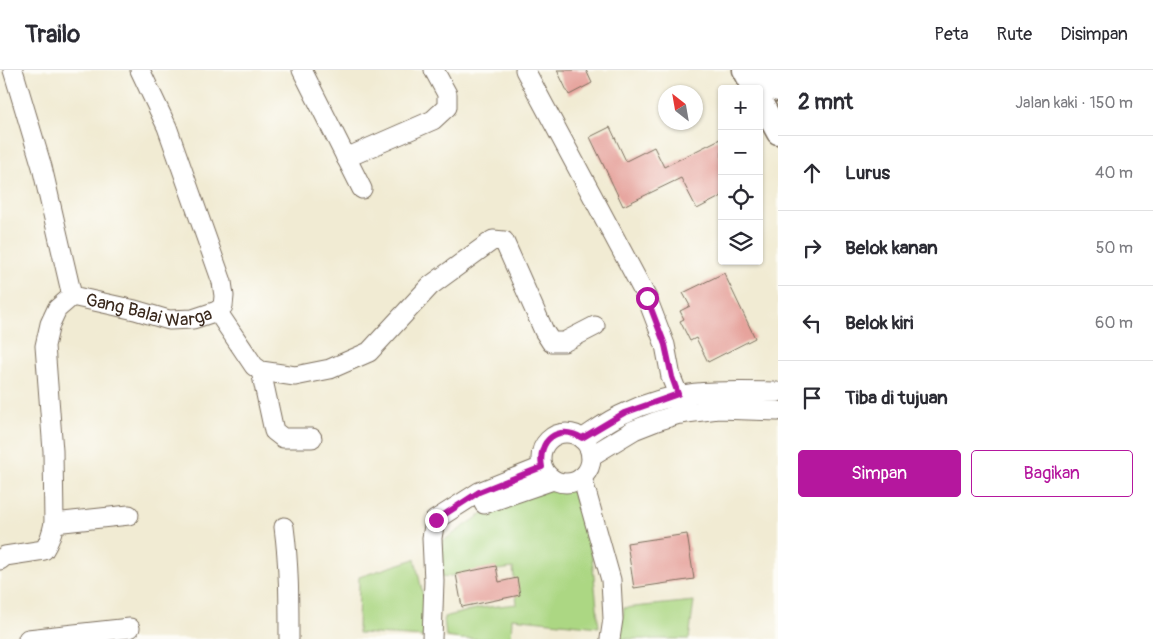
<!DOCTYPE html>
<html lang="id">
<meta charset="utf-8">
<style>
:root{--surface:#fff;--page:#f2f2f3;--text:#2b2b33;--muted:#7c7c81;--line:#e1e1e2;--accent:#b5179e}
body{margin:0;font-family:Pangolin,sans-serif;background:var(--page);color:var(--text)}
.controls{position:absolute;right:15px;top:15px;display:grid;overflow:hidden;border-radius:5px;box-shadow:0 1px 4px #0004}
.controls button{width:45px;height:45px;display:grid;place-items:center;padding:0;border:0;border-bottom:1px solid var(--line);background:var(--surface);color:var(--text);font:25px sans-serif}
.compass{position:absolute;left:658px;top:15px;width:45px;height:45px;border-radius:50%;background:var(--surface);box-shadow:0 1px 4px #0004;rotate:329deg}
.stop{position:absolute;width:15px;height:15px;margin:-11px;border:4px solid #b5179e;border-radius:50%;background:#fff}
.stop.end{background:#b5179e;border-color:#fff;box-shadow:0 1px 5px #0008}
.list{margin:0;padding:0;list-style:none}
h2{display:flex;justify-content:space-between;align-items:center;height:65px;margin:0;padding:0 20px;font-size:21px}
h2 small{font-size:16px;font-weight:400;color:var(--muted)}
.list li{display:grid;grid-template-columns:32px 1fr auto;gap:15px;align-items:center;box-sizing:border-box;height:75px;padding:0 20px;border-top:1px solid var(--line)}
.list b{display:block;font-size:19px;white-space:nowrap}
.list em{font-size:16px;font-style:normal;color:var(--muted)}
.actions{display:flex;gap:10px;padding:15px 20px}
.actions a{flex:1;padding:11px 0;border:1px solid var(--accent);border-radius:5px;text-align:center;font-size:18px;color:var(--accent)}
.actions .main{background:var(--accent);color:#fff}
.icon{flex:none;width:28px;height:28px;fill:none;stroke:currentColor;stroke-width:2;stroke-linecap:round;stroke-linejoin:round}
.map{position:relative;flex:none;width:778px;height:569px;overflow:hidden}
header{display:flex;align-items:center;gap:30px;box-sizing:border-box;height:70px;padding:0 25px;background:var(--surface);border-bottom:1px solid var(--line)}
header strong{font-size:24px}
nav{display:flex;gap:28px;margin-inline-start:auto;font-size:18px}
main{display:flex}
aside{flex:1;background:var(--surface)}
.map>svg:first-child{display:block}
.green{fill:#acd783;stroke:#748050}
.building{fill:#e6a39c}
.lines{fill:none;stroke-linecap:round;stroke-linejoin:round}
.minor-casing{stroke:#7b6e5d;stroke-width:21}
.tertiary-casing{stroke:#7b6e5d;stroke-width:25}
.minor{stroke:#fff;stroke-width:19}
.tertiary{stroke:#fff;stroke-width:22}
.route{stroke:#b5179e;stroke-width:6}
.labels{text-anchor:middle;stroke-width:4;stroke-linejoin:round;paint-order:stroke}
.street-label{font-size:18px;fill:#3b2a1e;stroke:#fdfcf7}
</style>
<header>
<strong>Trailo</strong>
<nav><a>Peta</a><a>Rute</a><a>Disimpan</a></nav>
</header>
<main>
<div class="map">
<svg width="778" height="569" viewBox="0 0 778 569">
<rect width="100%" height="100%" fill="#fdfcf7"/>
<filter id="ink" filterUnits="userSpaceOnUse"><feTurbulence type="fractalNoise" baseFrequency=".02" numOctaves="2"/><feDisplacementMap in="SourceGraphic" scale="10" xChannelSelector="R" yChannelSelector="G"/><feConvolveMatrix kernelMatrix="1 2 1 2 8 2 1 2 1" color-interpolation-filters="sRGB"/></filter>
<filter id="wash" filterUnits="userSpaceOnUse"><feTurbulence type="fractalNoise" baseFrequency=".0096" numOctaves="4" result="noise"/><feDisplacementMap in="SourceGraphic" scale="20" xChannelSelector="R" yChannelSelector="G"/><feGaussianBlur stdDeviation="1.12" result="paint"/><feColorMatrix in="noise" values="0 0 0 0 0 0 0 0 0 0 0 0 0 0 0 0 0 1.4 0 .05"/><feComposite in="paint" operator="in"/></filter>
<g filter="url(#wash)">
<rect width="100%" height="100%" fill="#f1ebd3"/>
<!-- green -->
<path class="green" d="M549 416 572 420 592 487 599 557 512 548 511 569H461L446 567 444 547 480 538 517 534 513 498 442 507 440 473 492 437Z
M415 489 426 539V567L358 563 359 507Z
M694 531 689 569H619L624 538Z"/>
<g id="blocks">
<!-- building -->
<path class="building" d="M557 0H586L592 13 569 25Z
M610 57 626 91 654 77 664 97 722 68V126L697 139 681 108 623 136 590 67Z
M724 203 755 268 708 292 696 268 690 271 680 251 684 249 680 241 690 236 683 223Z
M687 464 694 509 634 518 627 473Z
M496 496 499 512 517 508 520 525 462 537 456 504Z"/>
</g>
</g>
<g filter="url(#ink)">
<use href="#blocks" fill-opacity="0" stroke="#7b6e5d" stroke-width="1"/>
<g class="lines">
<!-- minor casing -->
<g class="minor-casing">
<g id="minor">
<path d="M13 0 42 97 72 226"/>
<path d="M302 0 362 119"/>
<path d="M525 0 647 228 665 275 671 307 678 324 682 344"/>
<path d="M346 88 433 50 447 37V24L434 0"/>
<path d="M217 241 254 296 261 301 295 306 330 299 369 282 430 216 493 170 504 171 544 261 551 272H564L595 256"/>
<path d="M261 301 274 361 283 368H312"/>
<circle cx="566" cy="388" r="25"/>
<path d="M582 369C596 360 610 349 625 343 677 318 722 321 778 322"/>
<path d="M591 386 634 360 657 351 679 344 718 339 778 341"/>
<path d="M582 407 611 510 613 549 610 569"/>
<path d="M484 434 553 410"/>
<path d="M54 453 129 445"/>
<path d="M284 457C289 495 289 531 289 569"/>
<path id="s1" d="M0 490 5 486 44 480C50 471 52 463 54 453L53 381 45 276 50 254 57 239 72 226 135 240 169 250 193 249 217 241 223 236 224 226 222 212 167 57 140 0"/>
<path d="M28 569 130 558"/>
<path d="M432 569 434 511 432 468 435 450 479 422 542 397"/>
</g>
</g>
<!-- tertiary casing -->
<g class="tertiary-casing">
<path id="tertiary" d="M744 0 754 19
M767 0 778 20
M759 28 778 63"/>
</g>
<!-- minor -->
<use href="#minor" class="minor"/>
<!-- tertiary -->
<use href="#tertiary" class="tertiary"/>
</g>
</g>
<g class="lines" filter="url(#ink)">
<!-- route -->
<path class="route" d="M436 450 479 422 542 397C537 370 558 354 582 368L624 343 678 324 672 307 665 275 647 228"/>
</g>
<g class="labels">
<!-- street labels -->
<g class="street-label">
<text dy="6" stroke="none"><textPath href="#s1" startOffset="390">Gang Balai Warga</textPath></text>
</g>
</g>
</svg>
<div class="controls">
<button>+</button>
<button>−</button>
<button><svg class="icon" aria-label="locate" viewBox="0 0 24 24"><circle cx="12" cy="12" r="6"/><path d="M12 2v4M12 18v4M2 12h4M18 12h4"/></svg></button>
<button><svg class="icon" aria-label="layers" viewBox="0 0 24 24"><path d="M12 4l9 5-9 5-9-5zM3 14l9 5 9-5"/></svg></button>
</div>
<svg class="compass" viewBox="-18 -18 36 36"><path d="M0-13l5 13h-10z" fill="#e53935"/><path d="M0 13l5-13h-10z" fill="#7c7c81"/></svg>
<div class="stop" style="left:647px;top:228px"></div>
<div class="stop end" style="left:436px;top:450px"></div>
</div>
<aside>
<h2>2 mnt<small>Jalan kaki · 150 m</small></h2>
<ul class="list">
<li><svg class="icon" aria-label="ahead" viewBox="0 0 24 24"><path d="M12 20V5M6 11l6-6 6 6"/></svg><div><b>Lurus</b></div><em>40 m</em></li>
<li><svg class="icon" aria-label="right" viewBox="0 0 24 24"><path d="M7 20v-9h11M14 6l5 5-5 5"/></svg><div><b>Belok kanan</b></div><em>50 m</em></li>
<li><svg class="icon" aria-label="left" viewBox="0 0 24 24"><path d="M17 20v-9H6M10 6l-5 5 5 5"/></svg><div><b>Belok kiri</b></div><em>60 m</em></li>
<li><svg class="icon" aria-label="arrive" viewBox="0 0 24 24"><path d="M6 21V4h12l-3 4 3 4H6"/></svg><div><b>Tiba di tujuan</b></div></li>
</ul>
<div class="actions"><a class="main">Simpan</a><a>Bagikan</a></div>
</aside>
</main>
